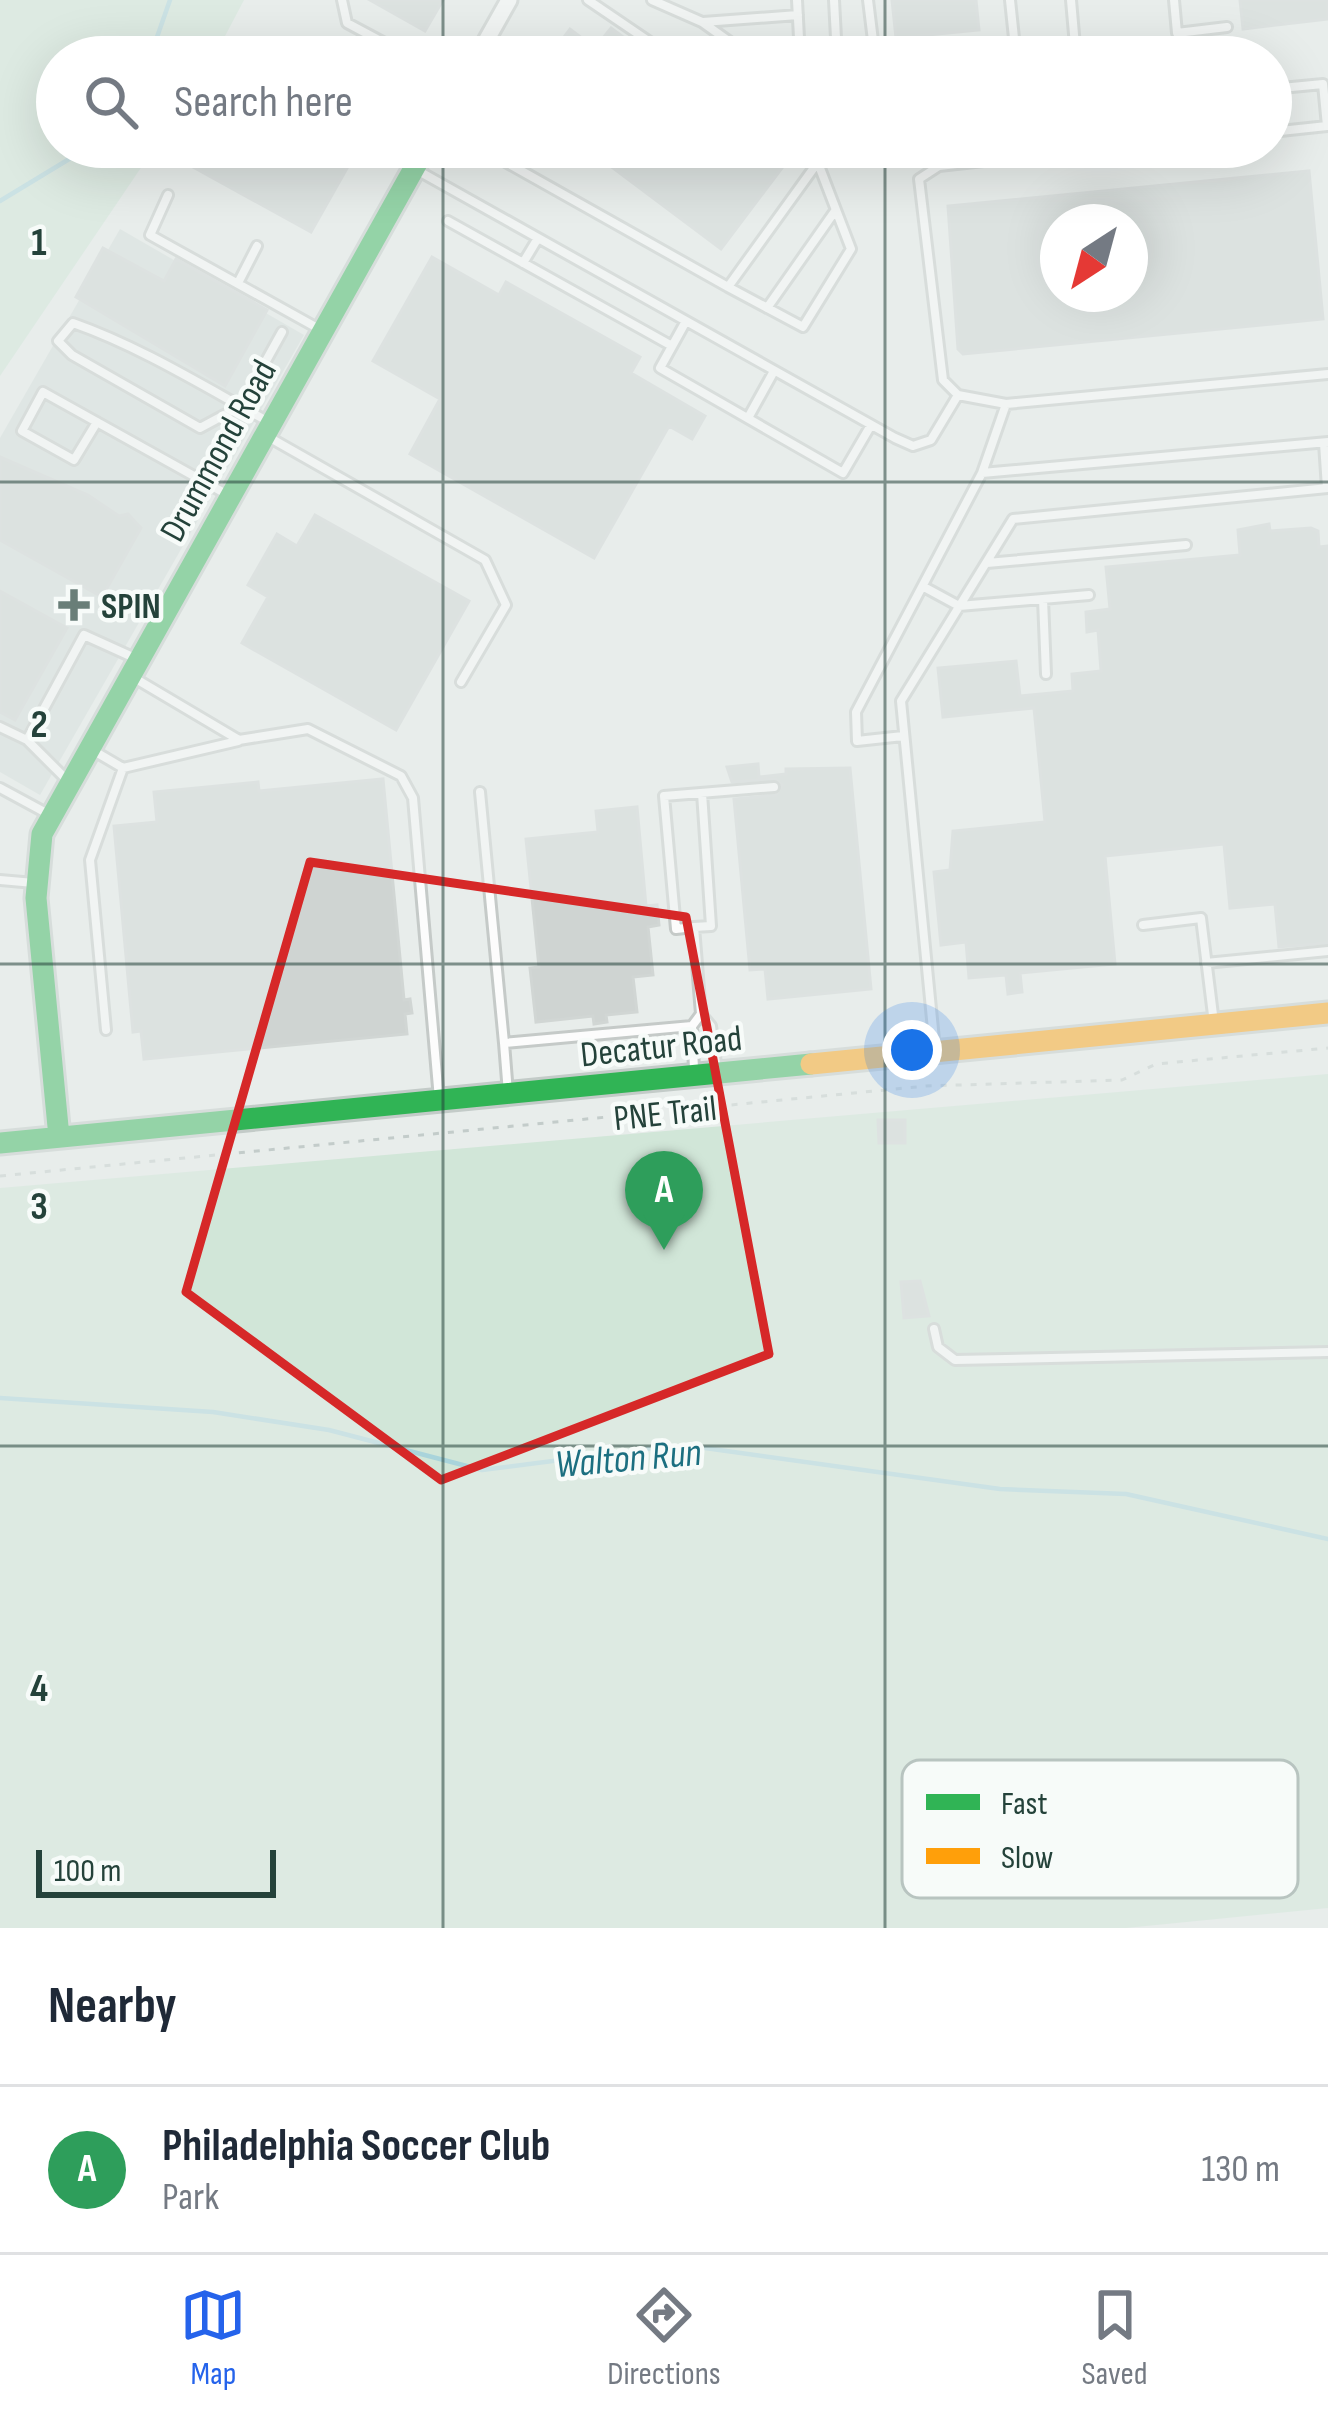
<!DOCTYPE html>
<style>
:root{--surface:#fff;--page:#f6f6f7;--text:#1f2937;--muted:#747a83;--line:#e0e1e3;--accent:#2563eb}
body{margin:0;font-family:"Sofia Sans Condensed",sans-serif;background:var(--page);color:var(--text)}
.compass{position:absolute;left:1040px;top:204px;width:108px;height:108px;border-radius:50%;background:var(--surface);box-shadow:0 12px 48px #0002;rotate:216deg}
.scale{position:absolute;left:36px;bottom:30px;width:240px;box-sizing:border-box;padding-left:12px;border:6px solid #24423a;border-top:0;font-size:33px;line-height:42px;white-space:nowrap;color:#24423a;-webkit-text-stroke:9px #f7fbf9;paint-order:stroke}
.you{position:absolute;left:912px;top:1050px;width:42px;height:42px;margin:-30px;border:9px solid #fff;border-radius:50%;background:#1a73e8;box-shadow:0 0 0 18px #1a73e833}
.badge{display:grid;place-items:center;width:78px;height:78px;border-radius:50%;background:var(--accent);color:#fff;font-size:39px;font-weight:700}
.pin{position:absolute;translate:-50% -99px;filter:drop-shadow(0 3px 6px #0008)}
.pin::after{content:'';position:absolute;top:63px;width:42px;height:36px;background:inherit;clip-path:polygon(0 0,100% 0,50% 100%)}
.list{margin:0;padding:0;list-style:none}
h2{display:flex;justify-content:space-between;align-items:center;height:156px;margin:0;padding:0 48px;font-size:51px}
h2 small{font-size:39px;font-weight:400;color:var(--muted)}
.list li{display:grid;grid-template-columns:78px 1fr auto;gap:36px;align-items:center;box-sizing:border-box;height:168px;padding:0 48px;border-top:3px solid var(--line)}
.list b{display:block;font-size:45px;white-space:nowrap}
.list p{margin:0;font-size:39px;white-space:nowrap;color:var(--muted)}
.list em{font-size:39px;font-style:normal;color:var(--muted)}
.icon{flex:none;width:66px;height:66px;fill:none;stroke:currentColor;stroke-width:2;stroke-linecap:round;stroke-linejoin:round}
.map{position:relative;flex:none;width:1328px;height:1928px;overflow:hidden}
.search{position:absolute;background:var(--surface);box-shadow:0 12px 48px #0002;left:36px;right:36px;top:36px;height:132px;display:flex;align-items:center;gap:30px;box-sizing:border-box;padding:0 42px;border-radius:66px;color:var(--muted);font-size:45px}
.sheet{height:324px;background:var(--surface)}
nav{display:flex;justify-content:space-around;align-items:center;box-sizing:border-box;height:168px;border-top:3px solid var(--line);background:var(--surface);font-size:33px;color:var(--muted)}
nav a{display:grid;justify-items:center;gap:6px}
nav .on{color:var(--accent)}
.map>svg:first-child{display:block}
.built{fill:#d6dedb}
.green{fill:#d1e6d8}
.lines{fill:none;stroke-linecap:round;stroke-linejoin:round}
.stream{stroke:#a9d4db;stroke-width:4.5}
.building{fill:#cfd4d2;stroke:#d1d6d4;stroke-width:3;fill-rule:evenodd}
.lane-casing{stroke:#c5cac8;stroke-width:14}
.street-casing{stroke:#c5cac8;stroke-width:21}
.fast-casing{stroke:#c3cbc8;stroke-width:27}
.slow-casing{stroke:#c3cbc8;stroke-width:27}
.path{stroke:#c3ccca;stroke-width:3;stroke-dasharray:6 9;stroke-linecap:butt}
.lane{stroke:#fcfcfc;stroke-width:8}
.street{stroke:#fcfcfc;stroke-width:15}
.fast{stroke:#30b455;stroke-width:21}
.slow{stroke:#ff9f0a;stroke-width:21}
.marked{fill:none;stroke:#d62828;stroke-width:9;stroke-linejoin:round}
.grid{fill:none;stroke:#24423a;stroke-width:3;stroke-opacity:0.55}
.poi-dot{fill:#697e78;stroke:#f7fbf9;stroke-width:4.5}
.labels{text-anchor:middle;stroke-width:9;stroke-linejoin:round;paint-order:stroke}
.street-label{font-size:36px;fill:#24423a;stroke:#f7fbf9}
.poi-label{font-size:36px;font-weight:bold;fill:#24423a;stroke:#f7fbf9;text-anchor:start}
.water-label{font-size:39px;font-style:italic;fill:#1c6f80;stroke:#f7fbf9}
.key{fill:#f7fbf9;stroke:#b8c4c0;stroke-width:3}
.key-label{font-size:33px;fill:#24423a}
.grid-label{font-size:39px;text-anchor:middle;font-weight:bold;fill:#24423a;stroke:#f7fbf9;stroke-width:9;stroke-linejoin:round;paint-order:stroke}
</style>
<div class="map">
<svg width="1328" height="1928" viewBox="0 0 1328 1928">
<rect width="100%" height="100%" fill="#e8edeb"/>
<!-- built -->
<path class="built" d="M120 229 304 335 40 795 0 772V438Z"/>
<!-- green -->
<path class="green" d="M0 0H244L214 57H57V147H155L0 376Z
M1328 1074V1908L1126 1928H0V1188Z"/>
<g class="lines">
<!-- stream -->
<path class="stream" d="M150 57 170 0
M0 201 89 147
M0 1398 213 1412 329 1430 482 1470 654 1448H705L1000 1489 1126 1494 1328 1539"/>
</g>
<!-- building -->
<path class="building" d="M370 0H443L425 31Z
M892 0H976L979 30 896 38Z
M1240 0H1328V19L1243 29Z
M611 28 650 57H549L570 29 595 48Z
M189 147H359L311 232 182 161Z
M585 147H770L788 160 721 249Z
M1309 171 1323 319 963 354 958 349 948 206ZM1058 222H1130V294H1058Z
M103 248 164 281 176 259 267 310 225 386 76 297Z
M432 257 499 295 506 282 640 357 631 373 705 416 692 439 669 426 594 558 410 454 440 399 373 361Z
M0 457 88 495 119 516 128 514 141 528 102 597 0 540Z
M315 515 469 601 396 730 242 643 268 597 248 585 277 534 297 546Z
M1269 524 1270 531 1311 528 1318 531 1319 547 1328 546V943L1279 947 1275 904 1230 908 1224 844 1105 856 1115 964 1020 973 1022 992 1008 994 1006 975 969 978 966 942 941 945 934 872 950 870 953 831 1045 822 1034 708 943 717 938 668 1016 661 1020 696 1073 691 1072 674 1101 671 1098 630 1087 632 1086 612 1110 609 1106 567 1240 555 1238 530Z
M0 591 67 628 15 720 0 712Z
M758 764 759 777 786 774V769L850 768 871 989 768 999 765 969 750 970 734 799 776 795 782 785 775 779 732 782 727 767Z
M383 779 404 1000 410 999 412 1013 405 1014 407 1034 144 1059 141 1031 133 1032 114 826 157 822 154 792 258 782 259 791Z
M637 807 646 906 657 905 659 925 648 927 653 975 633 977 637 1012 606 1015 607 1022 594 1024 593 1016 536 1022 530 968 539 967 526 839 598 832 596 811Z
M878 1120H905V1143H879Z
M920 1281 929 1316 904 1318 901 1282Z"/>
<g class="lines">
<!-- lane casing -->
<g class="lane-casing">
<path id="lane" d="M342 0 347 23 407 55 428 57
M588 0 672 57
M652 0 702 22 751 57
M797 0 800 57
M834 0 837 57
M868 0 875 57
M1010 0 1016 57
M1071 0 1076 57
M1174 0 1177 33 1227 27
M703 22 798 15
M308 54 313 57
M890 57 1015 47
M1271 89 1323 84 1327 126 1271 132
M479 147 728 287 818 162 797 147
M1084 148 1116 147
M1084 150 939 166 919 179 943 380 958 395 1006 404 1328 374
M503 161 510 147
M415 169 895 438 913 446 931 440 958 395
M168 195 150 235 321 330
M448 221 672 346
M523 263 538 238
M238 283 257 246
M728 287 803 327 851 249 818 163
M767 308 835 211
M686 321 660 368 843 473 871 425
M748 418 774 371
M97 422 74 460 22 431 43 392 228 495
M269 422C205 387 141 347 73 323L58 341 72 355 200 428 241 406 282 332
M265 435 485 560 506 605 461 682
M1324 443 1327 488
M982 473 1006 404
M987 563 1186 545
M924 587 959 606 1089 595
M1043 599 1046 674
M131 676 239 740 308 729 401 776 413 798 439 1099
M0 727 27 740 68 781
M903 736 857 741 856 712 982 473 1328 442
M27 740 84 635 137 659
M94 751 123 768 90 860 106 1030
M123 768 238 741
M0 788 50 815
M480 792 504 1043
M0 880 34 883
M1143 925 1201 918 1214 1023
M694 927 711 926 702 793
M1206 963 1328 951
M935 1050 901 701 1013 519 1328 488
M694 1069 692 1026 701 1014
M717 1071 711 1026 701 1014 694 927 676 929 664 796 774 787
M508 1093 504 1043 692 1026
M934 1329 938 1347 955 1360 1328 1352"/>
</g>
<!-- street casing -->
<g class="street-casing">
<path id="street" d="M477 57 509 0"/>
</g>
<!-- fast casing -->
<g class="fast-casing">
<path id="fast" d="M59 1137 36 898 42 834 426 147
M0 1143 811 1064"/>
</g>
<!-- slow casing -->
<g class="slow-casing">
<path id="slow" d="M811 1064 1328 1013"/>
</g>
<!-- path -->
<path class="path" d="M0 1176 926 1086 1122 1080 1156 1064 1328 1048"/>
<!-- lane -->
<use href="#lane" class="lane"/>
<!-- street -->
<use href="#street" class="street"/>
<!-- fast -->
<use href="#fast" class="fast"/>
<!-- slow -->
<use href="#slow" class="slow"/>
</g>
<!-- marked area -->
<path d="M0 0H1328V1928H0ZM310 862 686 917 769 1354 441 1480 186 1292Z" fill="#e8edeb" fill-opacity=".55" fill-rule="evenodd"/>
<path class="marked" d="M310 862 686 917 769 1354 441 1480 186 1292Z"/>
<!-- grid -->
<path class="grid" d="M443 0V57M885 0V57M443 147V1928M885 147V1928M0 482H1328M0 964H1328M0 1446H1328"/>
<!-- markers -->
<path class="poi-dot" d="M68 587h12v12h12v12h-12v12h-12v-12h-12v-12h12z"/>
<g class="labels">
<!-- street labels -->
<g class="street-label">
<text transform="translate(217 450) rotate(-61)" y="13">Drummond Road</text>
<text transform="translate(661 1045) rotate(-6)" y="13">Decatur Road</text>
<text transform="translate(665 1112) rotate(-6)" y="13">PNE Trail</text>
</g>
<!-- poi labels -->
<g class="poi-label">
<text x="101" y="618">SPIN</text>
</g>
<!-- water labels -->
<g class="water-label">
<text transform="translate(628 1457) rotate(-5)" y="14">Walton Run</text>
</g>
</g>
<!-- legend -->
<rect x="902" y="1760" width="396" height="138" rx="18" class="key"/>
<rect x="926" y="1794" width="54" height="16" fill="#30b455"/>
<rect x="926" y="1848" width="54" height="16" fill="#ff9f0a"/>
<g class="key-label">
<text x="1001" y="1814">Fast</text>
<text x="1001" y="1868">Slow</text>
</g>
<g class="grid-label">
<text x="39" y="255">1</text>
<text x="39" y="737">2</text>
<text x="39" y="1219">3</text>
<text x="39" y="1701">4</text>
</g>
</svg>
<svg class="compass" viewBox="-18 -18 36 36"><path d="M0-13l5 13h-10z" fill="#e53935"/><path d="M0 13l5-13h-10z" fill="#747a83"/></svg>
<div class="scale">100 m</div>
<div class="you"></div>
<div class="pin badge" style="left:664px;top:1250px;background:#2e9e5b">A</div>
<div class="search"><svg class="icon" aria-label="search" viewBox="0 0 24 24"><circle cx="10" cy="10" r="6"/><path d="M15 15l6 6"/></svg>Search here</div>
</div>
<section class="sheet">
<h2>Nearby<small></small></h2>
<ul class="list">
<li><span class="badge" style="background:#2e9e5b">A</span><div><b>Philadelphia Soccer Club</b><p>Park</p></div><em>130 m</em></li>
</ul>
</section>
<nav>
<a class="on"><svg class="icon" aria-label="map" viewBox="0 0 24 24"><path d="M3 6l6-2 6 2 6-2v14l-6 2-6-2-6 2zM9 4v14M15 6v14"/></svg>Map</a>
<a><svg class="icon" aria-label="directions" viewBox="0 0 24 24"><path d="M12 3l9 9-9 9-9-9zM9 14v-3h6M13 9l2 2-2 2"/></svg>Directions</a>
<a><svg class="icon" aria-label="saved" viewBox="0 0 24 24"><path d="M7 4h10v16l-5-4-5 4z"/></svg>Saved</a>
</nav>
